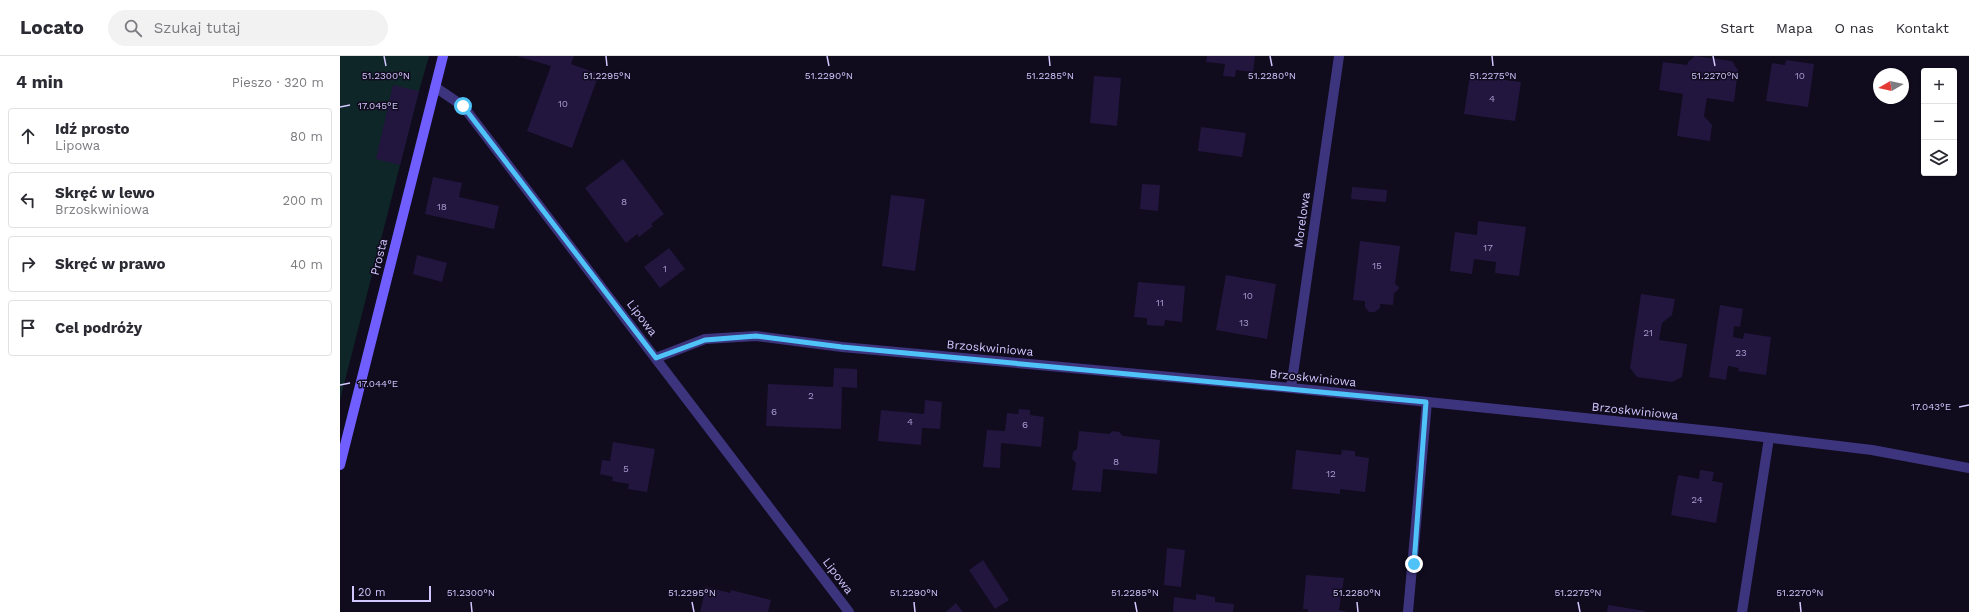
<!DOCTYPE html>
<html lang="pl">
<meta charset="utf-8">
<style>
:root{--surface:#fff;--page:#f2f2f3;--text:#2b2b33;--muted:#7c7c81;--line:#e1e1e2}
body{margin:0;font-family:"Work Sans",sans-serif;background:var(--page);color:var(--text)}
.controls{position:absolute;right:12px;top:12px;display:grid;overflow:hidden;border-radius:4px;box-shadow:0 1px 3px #0004}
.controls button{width:36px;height:36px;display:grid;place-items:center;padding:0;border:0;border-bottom:1px solid var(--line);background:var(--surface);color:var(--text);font:20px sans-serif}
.compass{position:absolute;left:1533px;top:12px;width:36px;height:36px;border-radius:50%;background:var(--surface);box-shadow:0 1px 3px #0004;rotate:261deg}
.scale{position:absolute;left:12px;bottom:10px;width:79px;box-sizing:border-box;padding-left:4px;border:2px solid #d2c7ff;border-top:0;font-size:11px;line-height:14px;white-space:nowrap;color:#d2c7ff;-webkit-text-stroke:3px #100b1d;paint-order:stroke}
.stop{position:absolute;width:12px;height:12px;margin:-9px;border:3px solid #4fc3f7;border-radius:50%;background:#fff}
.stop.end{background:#4fc3f7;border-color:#fff;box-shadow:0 1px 4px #0008}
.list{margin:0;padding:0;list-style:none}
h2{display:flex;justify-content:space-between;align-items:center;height:52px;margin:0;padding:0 16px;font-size:17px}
h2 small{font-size:13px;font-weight:400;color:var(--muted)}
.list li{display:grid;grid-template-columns:26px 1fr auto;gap:12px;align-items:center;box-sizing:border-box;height:56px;margin:0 8px 8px;padding:0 8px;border:1px solid var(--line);border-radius:4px}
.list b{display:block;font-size:15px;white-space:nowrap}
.list p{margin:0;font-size:13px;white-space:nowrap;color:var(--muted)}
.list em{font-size:13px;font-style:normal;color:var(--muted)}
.icon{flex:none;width:22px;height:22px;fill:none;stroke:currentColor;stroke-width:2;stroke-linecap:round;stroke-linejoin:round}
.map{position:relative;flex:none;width:1629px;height:556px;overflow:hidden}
header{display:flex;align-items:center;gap:24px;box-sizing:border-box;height:56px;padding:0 20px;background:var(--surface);border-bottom:1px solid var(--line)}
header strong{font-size:19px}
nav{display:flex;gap:22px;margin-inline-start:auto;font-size:14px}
.search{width:280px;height:36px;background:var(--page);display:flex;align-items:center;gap:10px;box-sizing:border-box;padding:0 14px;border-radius:22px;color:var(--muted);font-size:15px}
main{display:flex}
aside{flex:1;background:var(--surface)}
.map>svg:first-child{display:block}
.green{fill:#0e2627}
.building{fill:#22163f}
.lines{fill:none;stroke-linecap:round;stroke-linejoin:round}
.lane{stroke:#3d347e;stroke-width:10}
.street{stroke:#3d347e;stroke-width:10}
.secondary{stroke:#705eff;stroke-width:10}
.route{stroke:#4fc3f7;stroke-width:5}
.ticks{fill:none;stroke:#d2c7ff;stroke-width:1.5}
.labels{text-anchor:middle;stroke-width:3;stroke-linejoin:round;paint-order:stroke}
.number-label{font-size:10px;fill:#a69bcf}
.street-label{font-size:12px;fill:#d2c7ff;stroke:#100b1d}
.ticks-label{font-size:10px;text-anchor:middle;fill:#d2c7ff;stroke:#100b1d;stroke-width:3;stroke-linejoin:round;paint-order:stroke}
</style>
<header>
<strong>Locato</strong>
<div class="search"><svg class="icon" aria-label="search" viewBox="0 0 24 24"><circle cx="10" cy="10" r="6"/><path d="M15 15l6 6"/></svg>Szukaj tutaj</div>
<nav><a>Start</a><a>Mapa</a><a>O nas</a><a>Kontakt</a></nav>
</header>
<main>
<aside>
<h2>4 min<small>Pieszo · 320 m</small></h2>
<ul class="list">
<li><svg class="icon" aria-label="ahead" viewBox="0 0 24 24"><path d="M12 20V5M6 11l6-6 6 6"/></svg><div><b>Idź prosto</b><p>Lipowa</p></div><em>80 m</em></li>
<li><svg class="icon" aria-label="left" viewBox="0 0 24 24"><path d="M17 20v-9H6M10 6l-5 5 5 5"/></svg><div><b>Skręć w lewo</b><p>Brzoskwiniowa</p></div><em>200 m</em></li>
<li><svg class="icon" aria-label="right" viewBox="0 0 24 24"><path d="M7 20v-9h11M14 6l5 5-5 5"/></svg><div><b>Skręć w prawo</b></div><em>40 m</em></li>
<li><svg class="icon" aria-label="arrive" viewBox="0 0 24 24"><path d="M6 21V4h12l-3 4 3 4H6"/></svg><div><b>Cel podróży</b></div></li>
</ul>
</aside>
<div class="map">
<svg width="1629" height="556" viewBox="0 0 1629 556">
<rect width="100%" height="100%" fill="#100b1d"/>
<!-- green -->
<path class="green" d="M0 0H89L79 35 0 344Z"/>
<!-- building -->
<path class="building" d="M177 0H234L231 8 259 18 232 92 187 75 211 10Z
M867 0H915L913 16 896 14 895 21 883 20 885 8 866 6Z
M1355 0 1392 5 1398 14 1394 46 1367 42 1364 60 1372 69 1370 85 1337 80 1343 38 1319 34 1323 6 1347 9 1348 6Z
M1446 4 1474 8 1468 51 1426 45 1432 7 1445 9Z
M1138 17 1152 18 1151 22 1181 26 1175 65 1124 58 1130 19 1138 20Z
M754 20 781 22 777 70 750 67Z
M53 29 79 35 60 109 36 103Z
M861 71 906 77 902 101 858 95Z
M283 103 324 158 311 168 313 170 299 181 297 178 286 187 245 132Z
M93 121 122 127 119 141 159 150 154 173 85 158Z
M802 128 820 129 818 155 800 153Z
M1012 131 1047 134 1046 146 1011 143Z
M551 139 585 143 575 215 542 210Z
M1138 165 1186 171 1179 220 1155 217 1156 206 1134 203 1132 218 1110 215 1115 176 1137 179Z
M1020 185 1060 190 1055 228 1059 231 1058 234 1054 237 1053 249 1040 248V252L1035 256H1029L1025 251V245L1013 244Z
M329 192 345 213 320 232 304 211Z
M77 199 107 207 102 226 73 218Z
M886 219 936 228 927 283 876 274Z
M798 226 845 230 842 266 825 264 824 270 807 269V262L794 261Z
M1301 238 1335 243 1332 259 1322 267 1319 284 1347 288 1342 321 1332 326 1297 321 1290 312Z
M1380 249 1403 253 1400 271 1394 270 1393 281 1403 283 1404 277 1431 281 1426 319 1398 315 1399 312 1388 310 1386 324 1369 321Z
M494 312 517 313V332L502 331 501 373 426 370 428 328 493 331Z
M585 344 602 346 600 373 582 372 581 389 538 385 541 354 584 358Z
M679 353 690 354V359L704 361 701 391 661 387 660 412 643 411 647 374 665 375 667 357 678 358Z
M739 375 769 378 773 375 779 376 783 380 820 384 817 418 763 413 761 436 732 434 736 407 732 403 733 396 737 393Z
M273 386 315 393 307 436 288 433 289 428 272 425 273 421 260 418 262 404 270 405Z
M956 394 1001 399 1002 394 1015 395V400L1029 402 1025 436 1000 433V438L952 433Z
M1360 414 1374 416 1372 425 1383 427 1376 467 1331 459 1338 419 1359 423Z
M827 492 845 494 841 531 824 529Z
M643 504 669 544 655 553 629 514Z
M966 519 1004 522 999 554 1008 556H968V553H963Z
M366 531 390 537 391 534 431 544 428 556H360Z
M856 538 875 541V546L894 548 893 556H833L834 541 856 544Z
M616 547 623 556H605L607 555Z
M1268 549 1305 555V556H1267Z"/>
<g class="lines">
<!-- lane -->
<path class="lane" d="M1068 556 1087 346
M1402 556 1429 382"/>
<!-- street -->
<path class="street" d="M95 31 123 50 509 556
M316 302 365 283 416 280 502 291 951 332 1381 376 1532 394 1629 412
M951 332 999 0"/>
<!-- secondary -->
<path class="secondary" d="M0 409 103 0"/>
</g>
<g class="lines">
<!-- route -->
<path class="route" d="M123 50 316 302 365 284 416 280 502 291 1086 346 1074 508"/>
</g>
<!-- ticks -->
<path class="ticks" d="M44 0 46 10M266 0 267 10M487 0 489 10M709 0 710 10M930 0 932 10M1152 0 1153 10M1373 0 1375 10M0 51 10 49M0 329 10 327M1619 351 1629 349M131 546 132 556M352 546 354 556M574 546 575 556M795 546 797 556M1017 546 1018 556M1238 546 1240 556M1460 546 1461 556"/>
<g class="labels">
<!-- number labels -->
<g class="number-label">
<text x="1460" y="23">10</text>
<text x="1152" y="46">4</text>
<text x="223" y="51">10</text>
<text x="284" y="149">8</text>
<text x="102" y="154">18</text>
<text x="1148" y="195">17</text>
<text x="1037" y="213">15</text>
<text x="325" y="216">1</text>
<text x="908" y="243">10</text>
<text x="820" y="250">11</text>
<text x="904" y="270">13</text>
<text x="1308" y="280">21</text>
<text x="1401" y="300">23</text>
<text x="471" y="343">2</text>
<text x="434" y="359">6</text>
<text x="570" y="369">4</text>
<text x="685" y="372">6</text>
<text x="776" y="409">8</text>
<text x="286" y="416">5</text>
<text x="991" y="421">12</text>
<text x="1357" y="447">24</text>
</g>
<!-- street labels -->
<g class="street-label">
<text transform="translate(962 164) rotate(-82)" y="4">Morelowa</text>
<text transform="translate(39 201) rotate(-76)" y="4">Prosta</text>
<text transform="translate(302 262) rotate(53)" y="4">Lipowa</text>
<text transform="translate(650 292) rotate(5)" y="4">Brzoskwiniowa</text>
<text transform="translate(973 322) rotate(6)" y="4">Brzoskwiniowa</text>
<text transform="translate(1295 355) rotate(6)" y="4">Brzoskwiniowa</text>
<text transform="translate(498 520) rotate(53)" y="4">Lipowa</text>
</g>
</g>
<g class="ticks-label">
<text x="46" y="23">51.2300°N</text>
<text x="267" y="23">51.2295°N</text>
<text x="489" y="23">51.2290°N</text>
<text x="710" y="23">51.2285°N</text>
<text x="932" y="23">51.2280°N</text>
<text x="1153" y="23">51.2275°N</text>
<text x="1375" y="23">51.2270°N</text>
<text x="38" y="53">17.045°E</text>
<text x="38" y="331">17.044°E</text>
<text x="1591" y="354">17.043°E</text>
<text x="131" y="540">51.2300°N</text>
<text x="352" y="540">51.2295°N</text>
<text x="574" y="540">51.2290°N</text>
<text x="795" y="540">51.2285°N</text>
<text x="1017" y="540">51.2280°N</text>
<text x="1238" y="540">51.2275°N</text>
<text x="1460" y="540">51.2270°N</text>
</g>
</svg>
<div class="controls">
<button>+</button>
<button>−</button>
<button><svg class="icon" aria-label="layers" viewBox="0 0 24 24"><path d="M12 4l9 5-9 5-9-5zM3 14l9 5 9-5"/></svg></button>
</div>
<svg class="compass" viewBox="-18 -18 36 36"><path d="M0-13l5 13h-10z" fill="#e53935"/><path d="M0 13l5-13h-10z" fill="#7c7c81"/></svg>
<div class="scale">20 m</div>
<div class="stop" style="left:123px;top:50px"></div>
<div class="stop end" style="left:1074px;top:508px"></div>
</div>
</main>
